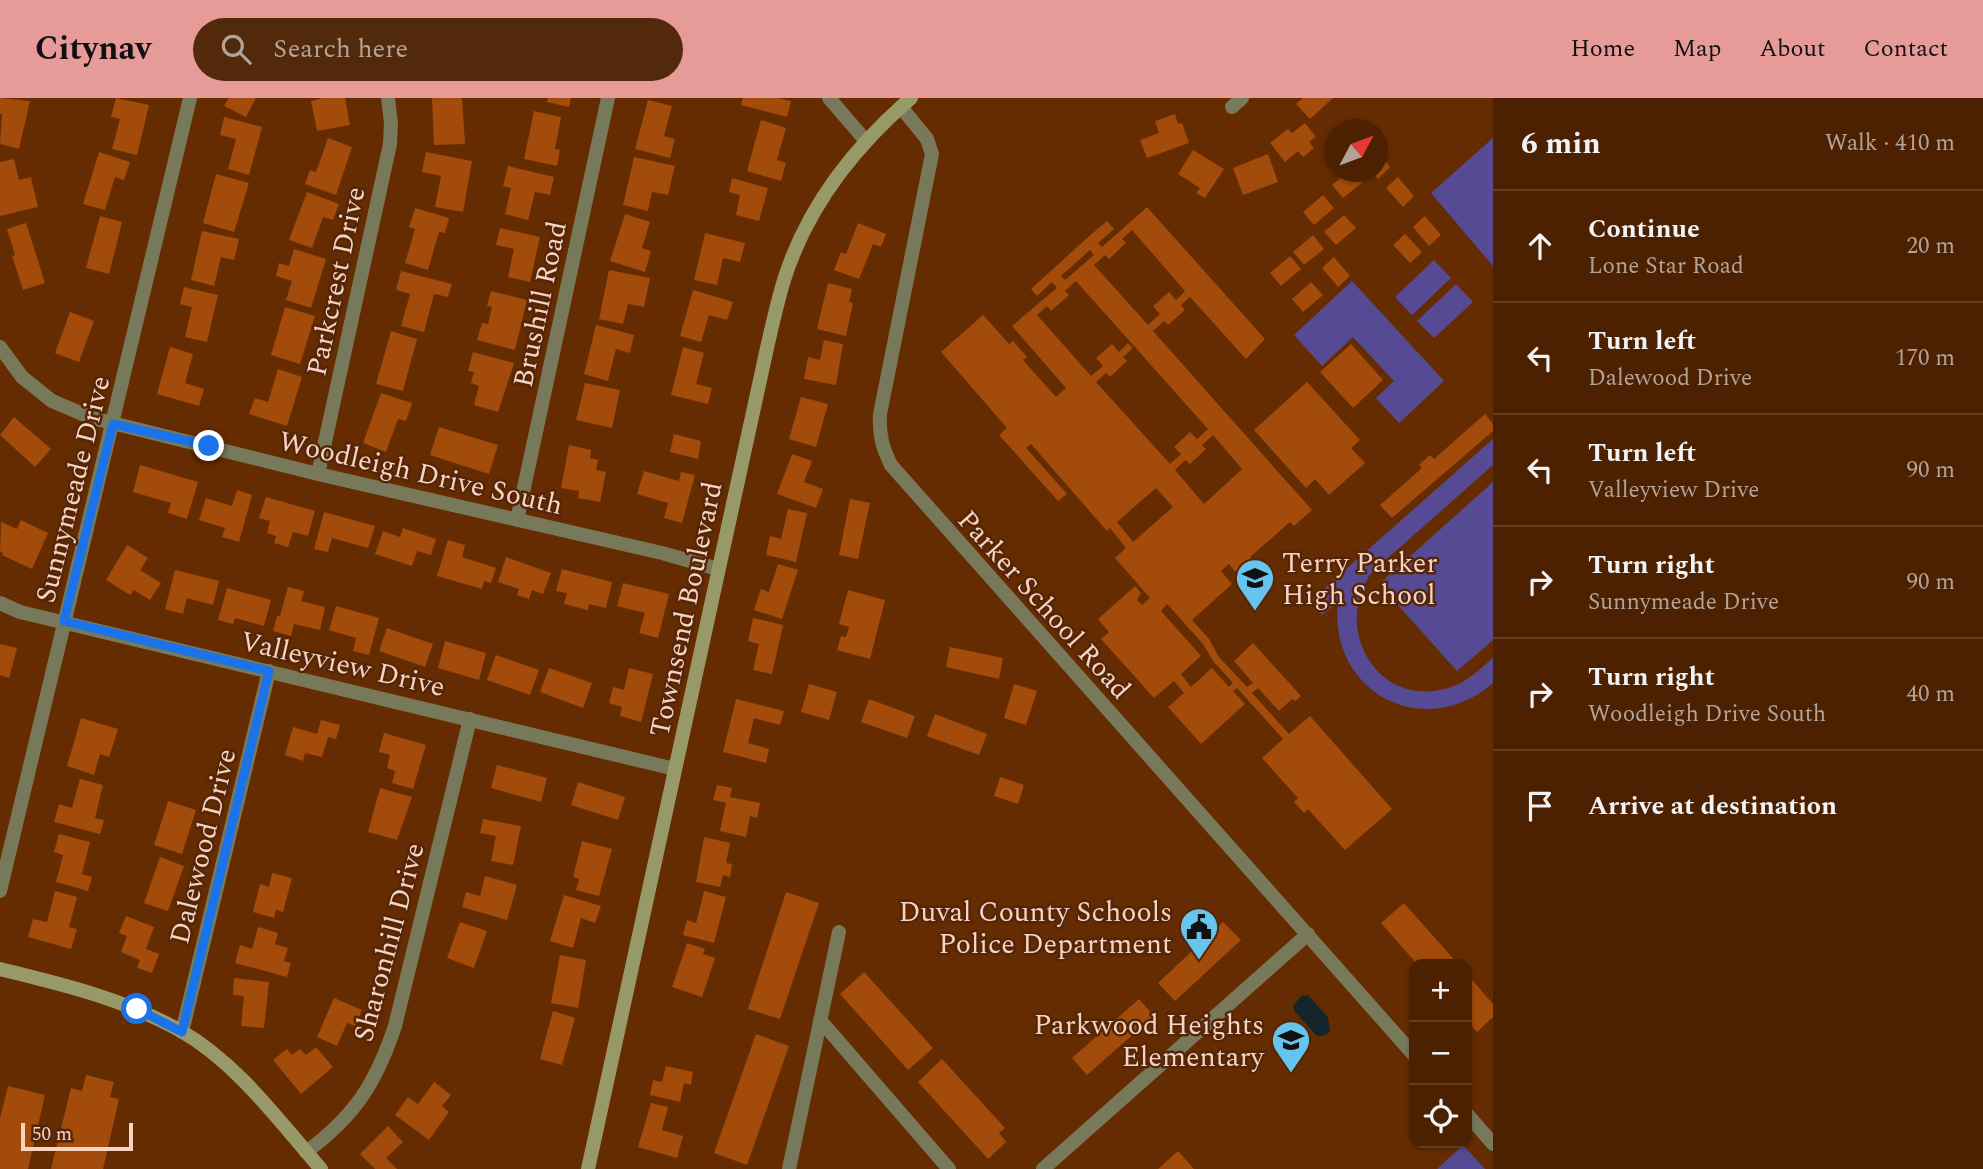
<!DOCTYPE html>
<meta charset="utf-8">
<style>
:root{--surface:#4c2101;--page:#53290b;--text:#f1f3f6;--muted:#b2a399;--line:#633e23;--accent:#e69b98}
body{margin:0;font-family:Spectral,serif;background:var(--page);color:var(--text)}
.controls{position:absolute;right:21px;bottom:21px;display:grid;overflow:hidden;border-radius:14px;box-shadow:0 2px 5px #0004}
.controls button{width:63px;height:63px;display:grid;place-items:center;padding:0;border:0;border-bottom:2px solid var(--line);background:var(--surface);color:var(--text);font:35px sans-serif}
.compass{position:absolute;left:1325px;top:21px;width:63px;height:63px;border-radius:50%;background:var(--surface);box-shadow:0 2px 5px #0004;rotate:49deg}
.scale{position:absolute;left:21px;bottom:18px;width:112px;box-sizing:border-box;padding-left:7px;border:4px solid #f8d3c0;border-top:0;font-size:19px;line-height:24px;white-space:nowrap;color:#f8d3c0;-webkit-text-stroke:5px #542609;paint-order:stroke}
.stop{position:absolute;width:21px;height:21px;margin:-16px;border:5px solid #1a73e8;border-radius:50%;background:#fff}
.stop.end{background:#1a73e8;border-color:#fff;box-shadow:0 2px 7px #0008}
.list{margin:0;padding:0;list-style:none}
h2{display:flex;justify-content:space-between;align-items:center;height:91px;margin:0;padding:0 28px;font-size:30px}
h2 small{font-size:23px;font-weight:400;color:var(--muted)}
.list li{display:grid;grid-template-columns:46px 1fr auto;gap:21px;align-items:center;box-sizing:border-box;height:112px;padding:0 28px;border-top:2px solid var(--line)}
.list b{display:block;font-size:26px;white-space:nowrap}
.list p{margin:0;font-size:23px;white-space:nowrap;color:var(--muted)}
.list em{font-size:23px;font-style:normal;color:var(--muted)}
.icon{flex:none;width:38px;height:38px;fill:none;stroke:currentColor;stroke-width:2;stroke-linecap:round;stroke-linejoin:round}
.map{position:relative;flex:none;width:1493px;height:1071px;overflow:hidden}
header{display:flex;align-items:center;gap:42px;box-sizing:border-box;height:98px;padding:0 35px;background:var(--accent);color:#111}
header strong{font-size:33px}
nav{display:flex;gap:38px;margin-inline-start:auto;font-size:24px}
.search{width:490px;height:63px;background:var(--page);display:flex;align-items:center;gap:18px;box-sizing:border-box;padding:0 24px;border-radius:38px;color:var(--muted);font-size:26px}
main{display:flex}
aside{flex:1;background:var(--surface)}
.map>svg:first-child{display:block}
.green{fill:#574a95}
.water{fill:#14252c}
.building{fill:#a24b0a;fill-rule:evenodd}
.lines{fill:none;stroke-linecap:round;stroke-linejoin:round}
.street{stroke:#78795b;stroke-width:14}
.secondary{stroke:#989969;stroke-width:14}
.route{stroke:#1a73e8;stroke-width:9}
.labels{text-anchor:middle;stroke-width:5;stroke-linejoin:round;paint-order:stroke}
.street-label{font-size:28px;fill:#f8d3c0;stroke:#542609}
.poi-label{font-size:28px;fill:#f8d3c0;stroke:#542609;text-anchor:end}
</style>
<header>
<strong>Citynav</strong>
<div class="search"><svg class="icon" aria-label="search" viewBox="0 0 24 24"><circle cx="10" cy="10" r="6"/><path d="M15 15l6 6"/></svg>Search here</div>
<nav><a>Home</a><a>Map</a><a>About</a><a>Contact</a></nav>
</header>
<main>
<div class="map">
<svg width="1493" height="1071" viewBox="0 0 1493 1071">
<rect width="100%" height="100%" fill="#662c01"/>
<!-- green -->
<path class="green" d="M1493 40V168L1431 95Z
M1434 162 1451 180 1412 217 1395 199Z
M1352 183 1444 283 1399 325 1376 300 1394 283 1353 239 1322 268 1294 237Z
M1456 186 1473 204 1434 240 1417 223Z
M1493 341V367L1372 474C1331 531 1378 611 1448 590 1466 585 1479 572 1493 560V585C1424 645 1328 594 1338 504L1322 517 1310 503Z
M1493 384V542L1457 573 1379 486Z
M1463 1047 1485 1071H1437Z"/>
<!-- water -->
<path class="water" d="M1308 897 1328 919 1330 934 1323 938H1317L1295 914 1293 908 1301 898Z"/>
<!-- building -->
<path class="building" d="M0 0 30 3 19 51 0 46 2 16H0Z
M116 0 149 7 137 57 112 51 120 21 111 19Z
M229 0H256L246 19 224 8Z
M322 0H345L350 27 317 33 311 3Z
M432 0H462L465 46 434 47Z
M548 0H571L569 9 547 4Z
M743 0H778L791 3 787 19 741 7Z
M1303 0H1333L1310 21 1296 6Z
M648 2 672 8 664 38 675 41 670 60 635 51Z
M534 13 561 19 555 51 560 52 557 68 524 61Z
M1175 16 1178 26 1182 25 1189 45 1147 60 1140 42 1159 35 1155 23Z
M224 19 262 29 249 77 228 71 236 41 220 37Z
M761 22 786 30 777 62 786 65 781 83 747 73Z
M1305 25 1316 39 1309 44 1314 50 1303 59 1298 53 1285 64 1270 45 1288 31 1292 35Z
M328 40 352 49 336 97 305 86 310 72 316 74Z
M1193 52 1224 71 1205 100 1196 95 1200 90 1178 76Z
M99 54 130 64 124 82 115 79 105 112 83 106Z
M426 54 472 63 463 114 435 109 441 78 422 74Z
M1268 56 1278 84 1243 97 1233 70Z
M1378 56 1390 69 1378 81 1372 74H1378Z
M634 59 675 68 668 97 652 94 648 113 623 107Z
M14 61 19 82 31 79 38 109 0 118V64Z
M508 68 554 79 550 97 535 94 528 122 505 116 511 90 503 88Z
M1348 74H1354L1363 84 1343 100 1332 87Z
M216 76 249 85 234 134 203 125Z
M1398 79 1414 98 1403 109 1386 90Z
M732 80 768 90 759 123 736 117 740 97 729 94Z
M307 94 339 106 333 122 323 119 312 150 289 142Z
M1323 97 1334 110 1314 127 1303 114Z
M1147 109 1265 241 1246 261 1190 199 1181 207 1185 212 1168 227 1164 223 1153 233 1312 412 1294 428 1290 424 1250 459 1255 464 1239 478 1229 466 1221 473 1232 486 1192 522 1209 541 1219 559 1247 589 1253 585 1234 563 1253 545 1301 598 1295 603 1292 601 1279 613 1258 590 1252 595 1289 636 1310 618 1392 711 1345 752 1308 711 1304 715 1294 704 1298 700 1262 660 1283 641 1237 590 1233 593 1245 606 1201 646 1168 609 1184 595 1174 583 1154 600 1101 541 1109 534 1098 521 1135 488 1141 495 1137 502 1142 507 1150 500 1115 460 1126 450 1110 430 1107 433 1031 346 1026 350 1067 396 1058 403 999 337 1007 330 941 254 983 217 1009 246 1013 243 1027 259 1023 262 1056 299 1066 290 1012 228 1057 190 1052 184 1037 198 1031 191 1087 140 1107 123 1114 131 1098 145 1102 149ZM1132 132 1185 193 1176 202 1169 194 1153 208 1160 216 1148 227 1094 167 1105 157 1109 161 1126 145 1122 141ZM1090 152 1094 157 1065 182 1061 178ZM1076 183 1208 331 1197 341 1190 334 1174 349 1181 356 1170 366 1096 284 1106 275 1110 279 1127 263 1123 259 1133 250 1128 245 1119 254 1112 246 1096 260 1103 268 1091 278 1037 217 1047 208 1051 213 1069 197 1065 193ZM1213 337 1242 371 1204 406 1175 372 1185 362 1190 366 1206 351 1202 347ZM1156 390 1173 409 1133 444 1117 424ZM1167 506 1203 546 1213 563 1233 585 1229 589 1212 570 1191 589 1181 576 1201 558 1161 513Z
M415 110 449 120 445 135 439 134 428 172 405 165 415 131 409 129Z
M625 116 650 124 642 150 651 153 645 174 610 163Z
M1344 117 1356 130 1336 147 1324 134Z
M100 118 122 124 109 176 86 170Z
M1425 118 1441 137 1429 148 1413 129Z
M26 125 45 185 23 192 12 158 15 157 7 131Z
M858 125 886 136 881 149 873 146 859 181 834 172 841 154 846 156Z
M500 130 540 139 530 184 508 179 514 151 496 147Z
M202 133 239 141 234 162 221 159 214 188 191 182Z
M705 135 745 145 740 164 723 160 717 187 694 182Z
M1405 136 1422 154 1410 165 1393 147Z
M1313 137 1324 151 1304 167 1293 154Z
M294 151 326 161 311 210 286 202 292 183 276 178 279 165 289 168Z
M1290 158 1301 171 1281 188 1270 175Z
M1334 159 1350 178 1338 189 1322 170Z
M609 172 650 180 644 209 628 206 623 226 599 221Z
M401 173 452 186 448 199 434 196 424 234 401 228 410 196 396 192Z
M1311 184 1323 197 1303 214 1292 201Z
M828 185 852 191 849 204 853 205 846 238 817 231Z
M184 189 218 197 207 244 185 239 192 209 180 206Z
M693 192 733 204 727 222 709 217 701 244 680 238Z
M491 193 527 202 515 252 477 242 482 225 488 226 492 209 487 208Z
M285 209 315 218 300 266 271 257Z
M70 214 94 223 79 264 55 255Z
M596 227 634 237 630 255 616 251 608 283 584 276Z
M391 233 417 241 403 293 376 286Z
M824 242 843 246 836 287 804 281 808 259 820 262Z
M1351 246 1383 282 1353 310 1320 274Z
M170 249 193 256 185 285 204 291 199 308 157 296Z
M683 249 704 255 696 286 712 290 708 306 671 297Z
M473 254 514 265 498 314 474 307 479 288 471 285 474 274 468 273Z
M278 271 302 279 287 328 249 316 255 300 268 304Z
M1307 284 1360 342 1351 350 1365 365 1329 397 1315 381 1306 390 1254 332Z
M585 285 620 292 612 330 576 322Z
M381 295 412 305 406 323 398 321 386 354 363 345Z
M801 299 828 306 816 349 789 341Z
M1485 316 1493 326V333L1392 420 1380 407 1422 370 1419 367 1430 357 1434 361Z
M14 319 51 351 35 369 0 337Z
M439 329 498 347 489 376 430 357Z
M674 336 701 343 698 361 670 354Z
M569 347 591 352 590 360 598 362 596 372 606 374 600 404 578 400 579 393 561 390Z
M792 356 812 363 804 384 823 391 816 410 777 396Z
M140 367 198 384 187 421 168 415 171 405 133 394Z
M644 373 679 383 681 374 695 377 682 425 664 420 668 405 637 396Z
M237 392 252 397 239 444 222 439 225 430 199 422 206 400 232 408Z
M266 399 315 413 308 438 293 434 288 449 274 445 276 438 267 435 270 423 259 420Z
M850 401 870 405 858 461 839 457Z
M788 411 807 415 796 464 766 457 770 438 781 441Z
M324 414 375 428 368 450 332 440 328 454 314 451Z
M21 422 48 435 32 471 2 457 3 455 0 454 1 424 17 431Z
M403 430 436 441 431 457 417 453 412 468 375 456 383 433 400 439Z
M448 442 465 447 462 459 496 470 491 485 484 483 482 491 437 478Z
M127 447 148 460 140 472 161 485 150 502 134 492 130 497 106 482Z
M506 459 551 475 543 496 532 492 529 501 517 497 519 491 498 484Z
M778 466 798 472 782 521 754 512 761 491 769 494Z
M562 471 612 484 606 510 589 506 588 512 564 506 567 495 556 493Z
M175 472 219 483 213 507 187 500 183 516 165 511Z
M623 485 669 496 658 540 639 535 645 515 617 508Z
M288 489 304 493 301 503 325 509 320 532 294 526 291 538 273 533 277 518H280Z
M227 490 271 502 264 528 235 520 233 526 218 522Z
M848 492 885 502 870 561 837 552 841 538 846 539 849 529 839 526Z
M336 508 379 520 369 557 353 553 356 540 329 532Z
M753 520 783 527 772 576 753 572 759 546 748 543Z
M387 530 433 546 425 569 379 553Z
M445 543 486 555 479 582 438 570Z
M0 546 17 550 9 580 0 577Z
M950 549 1003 560 999 581 946 569Z
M496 557 539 572 530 597 487 582Z
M549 570 592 585 583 610 540 594Z
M629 570 653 576 641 624 620 618 622 609 609 605 613 589 624 592Z
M809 586 837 594 829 622 801 614Z
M1014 586 1037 593 1026 627 1004 620Z
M736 601 784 613 780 627 754 620 748 645 769 651 766 665 723 654Z
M869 601 915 618 907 640 861 624Z
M935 616 987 636 979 657 927 638Z
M81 620 118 631 109 659 100 656 94 677 67 668Z
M321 622 340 627 336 641 328 639 322 659 305 655 303 663 285 657 293 629 317 636Z
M384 635 426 647 413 691 392 685 395 673 387 670 390 657 379 654Z
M497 667 547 680 541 704 491 690Z
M1000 679 1024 687 1018 706 994 698Z
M80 681 103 687 95 720 104 722 100 736 54 724 59 706 72 710Z
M578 684 625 699 618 722 571 707Z
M717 687 732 690 730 699 760 705 757 720 750 718 746 739 720 733 726 705 713 702Z
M380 690 412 699 397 742 368 734Z
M168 703 196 712 182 756 154 747Z
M483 721 521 728 513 767 491 763 496 738 480 735Z
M59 736 90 744 82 776 92 779 88 793 56 784 63 757 54 754Z
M704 739 730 745 726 765 732 766 730 779 723 777 720 789 696 784Z
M582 743 612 751 599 798 576 792 579 781 573 779Z
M160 759 184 768 168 813 144 805Z
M272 775 292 780 283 814 276 812 274 820 253 814 260 786 269 789Z
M485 778 517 787 507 822 462 809 466 794 480 798Z
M55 793 77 799 69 829 77 831 71 851 28 839 33 821 47 824Z
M704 793 726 799 714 845 683 837 687 822 696 825Z
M786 794 819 805 780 921 748 911Z
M564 797 601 808 595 825 581 820 573 850 550 843Z
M1404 805 1458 866H1417L1381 825Z
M126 818 154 829 146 851 159 856 152 875 137 870 140 862 121 854 127 838 119 835Z
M460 824 487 833 474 870 447 860Z
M1223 824 1241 842 1175 903 1158 885Z
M258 829 278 835 275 846 288 850 284 863 291 865 287 879 235 865 240 847 252 851Z
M687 845 705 851 703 856 715 860 702 899 672 889Z
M560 857 586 862 578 910 551 905Z
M864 874 933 950 908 972 840 896Z
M1467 876 1493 906V919L1477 934 1467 923Z
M234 880 269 884 264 930 241 928 244 898 233 897Z
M334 900 362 912 355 928 347 925 337 948 317 939Z
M1139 901 1154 918 1087 977 1072 960Z
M553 913 575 920 562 967 540 961Z
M756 936 789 948 747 1067 714 1055Z
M316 949 333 969 301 996 273 962 287 951 292 957 300 951 306 957Z
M942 961 1005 1030 999 1035 1006 1044 988 1061 918 984Z
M666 968 693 974 691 987 684 985 680 1004 650 997 653 982 662 984Z
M86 977 114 984 110 999 119 1001 103 1071H51L71 990 82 993Z
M434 984 451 997 442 1008 449 1014 429 1042 395 1017 408 999 418 1006Z
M8 988 45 997 28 1071H0V1020Z
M651 1005 668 1009 662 1032 683 1038 677 1060 638 1049Z
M388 1028 403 1044 386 1060 397 1071H375L360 1056Z
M1178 1053 1194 1071H1158Z"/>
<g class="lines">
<!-- street -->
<path class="street" d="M829 0 865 42
M901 9 927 41 932 56 880 316C879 336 882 349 891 367L1414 957
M1232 9 1242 0
M0 249 22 279 52 303 92 320 318 376 662 455 718 471
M318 376 390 46 391 25 388 0
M517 422 608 0
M0 505 20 514 675 671
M0 793 190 0
M820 922 949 1071
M182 934 269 573
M1467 1016 1493 1046
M306 1054C355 1018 376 985 395 928L470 621
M789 1071 839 834
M1043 1071 1308 836"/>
<!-- secondary -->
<path class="secondary" d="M0 871C62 886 124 901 181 933 237 965 279 1023 321 1071
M588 1071 767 250C772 228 777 205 784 182 807 109 853 50 911 0"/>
</g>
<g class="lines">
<!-- route -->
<path class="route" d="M137 911 182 934 269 573 64 523 113 326 209 348"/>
</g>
<!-- icons -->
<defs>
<g id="school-pin" transform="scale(2.0125)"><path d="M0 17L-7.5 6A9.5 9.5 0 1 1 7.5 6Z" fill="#65c5ee" stroke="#542609"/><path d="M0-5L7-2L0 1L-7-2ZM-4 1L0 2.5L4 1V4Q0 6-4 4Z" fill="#111"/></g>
<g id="civic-pin" transform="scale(2.0125)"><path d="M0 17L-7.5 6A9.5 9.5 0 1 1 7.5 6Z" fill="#65c5ee" stroke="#542609"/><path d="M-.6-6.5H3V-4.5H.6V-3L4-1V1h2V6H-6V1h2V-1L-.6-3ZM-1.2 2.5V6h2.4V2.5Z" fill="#111"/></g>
</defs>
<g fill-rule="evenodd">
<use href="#school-pin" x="1255" y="480"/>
<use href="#civic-pin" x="1199" y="829"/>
<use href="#school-pin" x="1291" y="942"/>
</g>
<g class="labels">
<!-- street labels -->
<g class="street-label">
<text transform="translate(335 183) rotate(-78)" y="10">Parkcrest Drive</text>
<text transform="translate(539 206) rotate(-78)" y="10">Brushill Road</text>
<text transform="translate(421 374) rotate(13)" y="10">Woodleigh Drive South</text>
<text transform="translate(72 391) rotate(-76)" y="10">Sunnymeade Drive</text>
<text transform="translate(1045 506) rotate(48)" y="10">Parker School Road</text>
<text transform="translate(685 511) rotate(-78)" y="10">Townsend Boulevard</text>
<text transform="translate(343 565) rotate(13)" y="10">Valleyview Drive</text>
<text transform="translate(202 748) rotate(-76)" y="10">Dalewood Drive</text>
<text transform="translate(388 844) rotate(-75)" y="10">Sharonhill Drive</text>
</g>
<!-- poi labels -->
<g class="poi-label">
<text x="1282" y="474" text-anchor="start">Terry Parker<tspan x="1282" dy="32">High School</tspan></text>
<text x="1172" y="823">Duval County Schools<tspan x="1172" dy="32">Police Department</tspan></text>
<text x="1264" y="936">Parkwood Heights<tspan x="1264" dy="32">Elementary</tspan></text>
</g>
</g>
</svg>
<div class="controls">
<button>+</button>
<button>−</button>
<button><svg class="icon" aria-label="locate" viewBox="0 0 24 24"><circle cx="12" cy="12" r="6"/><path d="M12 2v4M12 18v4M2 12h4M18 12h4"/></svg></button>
</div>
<svg class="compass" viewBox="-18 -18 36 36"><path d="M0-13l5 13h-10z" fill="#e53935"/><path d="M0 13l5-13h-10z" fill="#b2a399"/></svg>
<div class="scale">50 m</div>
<div class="stop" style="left:137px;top:911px"></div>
<div class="stop end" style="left:209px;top:348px"></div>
</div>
<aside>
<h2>6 min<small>Walk · 410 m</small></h2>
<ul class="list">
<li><svg class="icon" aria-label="ahead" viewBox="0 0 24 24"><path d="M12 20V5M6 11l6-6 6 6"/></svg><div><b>Continue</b><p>Lone Star Road</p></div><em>20 m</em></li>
<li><svg class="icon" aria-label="left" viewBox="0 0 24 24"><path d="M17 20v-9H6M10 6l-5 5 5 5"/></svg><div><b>Turn left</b><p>Dalewood Drive</p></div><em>170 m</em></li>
<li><svg class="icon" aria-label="left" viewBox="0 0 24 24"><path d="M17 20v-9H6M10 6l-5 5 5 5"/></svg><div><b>Turn left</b><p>Valleyview Drive</p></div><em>90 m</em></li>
<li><svg class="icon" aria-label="right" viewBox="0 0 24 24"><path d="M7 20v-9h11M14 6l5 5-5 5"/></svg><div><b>Turn right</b><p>Sunnymeade Drive</p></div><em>90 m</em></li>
<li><svg class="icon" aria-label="right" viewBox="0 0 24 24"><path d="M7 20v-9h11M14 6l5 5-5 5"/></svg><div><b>Turn right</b><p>Woodleigh Drive South</p></div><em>40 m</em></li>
<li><svg class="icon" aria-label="arrive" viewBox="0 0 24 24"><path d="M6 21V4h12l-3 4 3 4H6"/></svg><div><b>Arrive at destination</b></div></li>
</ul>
</aside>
</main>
